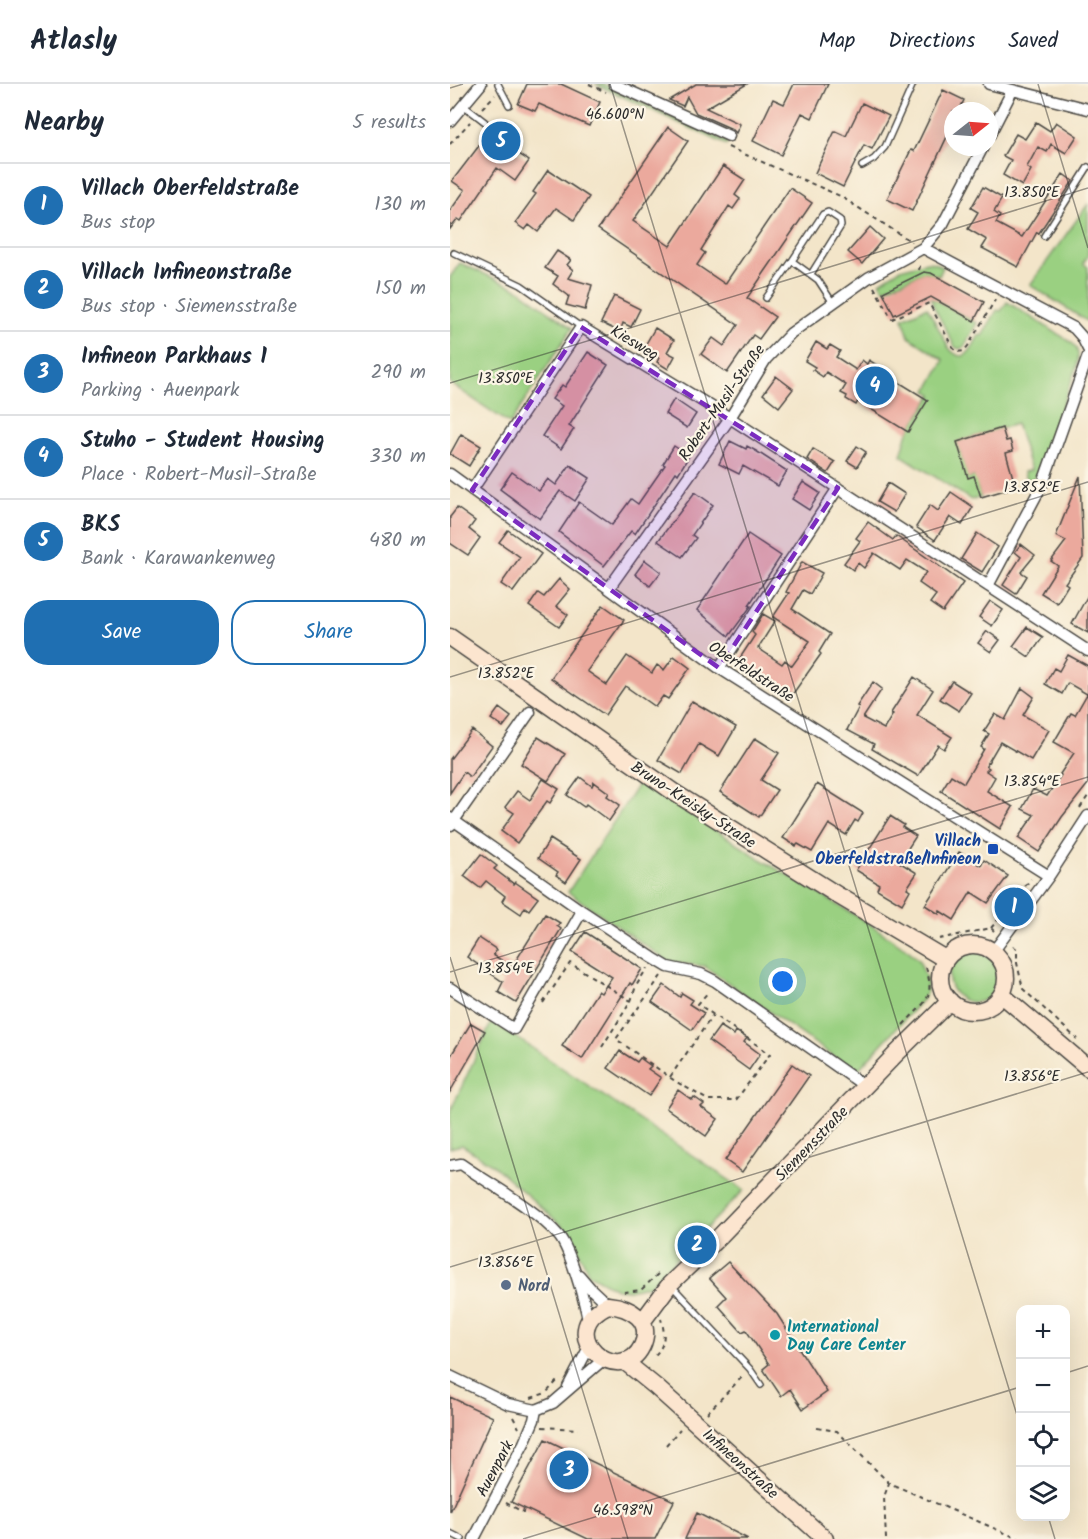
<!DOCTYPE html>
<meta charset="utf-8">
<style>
:root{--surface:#fff;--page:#f6f6f7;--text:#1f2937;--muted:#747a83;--line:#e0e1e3;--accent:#1f6fb2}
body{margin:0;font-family:Kalam,sans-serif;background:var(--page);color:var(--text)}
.controls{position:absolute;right:18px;bottom:18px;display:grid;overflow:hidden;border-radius:12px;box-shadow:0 6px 24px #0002}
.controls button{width:54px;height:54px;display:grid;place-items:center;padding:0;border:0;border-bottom:2px solid var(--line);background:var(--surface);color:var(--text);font:30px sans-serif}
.compass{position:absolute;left:494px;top:18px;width:54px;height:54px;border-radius:50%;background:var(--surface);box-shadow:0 6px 24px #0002;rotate:73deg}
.you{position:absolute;left:333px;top:898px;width:21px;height:21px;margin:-15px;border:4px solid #fff;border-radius:50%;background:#1a73e8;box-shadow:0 0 0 9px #1a73e833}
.badge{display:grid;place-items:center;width:39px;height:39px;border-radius:50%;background:var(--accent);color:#fff;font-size:20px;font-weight:700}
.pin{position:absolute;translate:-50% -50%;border:3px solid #fff;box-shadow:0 2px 6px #0006}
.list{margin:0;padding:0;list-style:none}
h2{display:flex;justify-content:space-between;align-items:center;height:78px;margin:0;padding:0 24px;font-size:26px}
h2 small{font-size:20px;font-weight:400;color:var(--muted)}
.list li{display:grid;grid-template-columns:39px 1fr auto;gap:18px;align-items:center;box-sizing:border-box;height:84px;padding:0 24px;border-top:2px solid var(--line)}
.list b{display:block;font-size:22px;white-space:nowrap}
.list p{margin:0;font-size:20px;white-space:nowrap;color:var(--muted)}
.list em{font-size:20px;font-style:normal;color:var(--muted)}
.actions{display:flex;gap:12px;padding:18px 24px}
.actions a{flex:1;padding:14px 0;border:2px solid var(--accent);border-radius:24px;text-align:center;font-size:21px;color:var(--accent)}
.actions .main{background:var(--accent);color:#fff}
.icon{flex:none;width:33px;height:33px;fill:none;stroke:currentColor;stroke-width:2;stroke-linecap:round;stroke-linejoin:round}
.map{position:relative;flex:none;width:638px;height:1455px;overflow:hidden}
header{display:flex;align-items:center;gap:36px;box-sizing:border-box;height:84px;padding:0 30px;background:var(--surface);border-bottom:2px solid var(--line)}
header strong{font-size:28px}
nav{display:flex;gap:33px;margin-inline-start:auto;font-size:21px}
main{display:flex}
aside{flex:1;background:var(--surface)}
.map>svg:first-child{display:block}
.green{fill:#9ad081;stroke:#627e56;stroke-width:1.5}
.building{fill:#eba99d}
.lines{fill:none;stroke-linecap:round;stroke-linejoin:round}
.lane-casing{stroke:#494743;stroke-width:8}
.street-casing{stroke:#494743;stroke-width:13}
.secondary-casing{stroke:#494743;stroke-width:19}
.path{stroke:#494743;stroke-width:2;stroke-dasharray:4.5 4.5;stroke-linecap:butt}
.lane{stroke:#fff;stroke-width:5}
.street{stroke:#fff;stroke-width:10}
.secondary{stroke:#fce5cf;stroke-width:16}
.marked{fill:#7b2cbf;fill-opacity:0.2;stroke:#7b2cbf;stroke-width:4.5;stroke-dasharray:12 8;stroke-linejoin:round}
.ticks{fill:none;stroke:#2b2b2b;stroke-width:1.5;stroke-opacity:0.45}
.transit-dot{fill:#1a4fb4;stroke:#fcf5e5;stroke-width:2}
.service-dot{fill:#5c6f8a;stroke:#fcf5e5;stroke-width:2}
.culture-dot{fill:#0f9aa8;stroke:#fcf5e5;stroke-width:2}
.labels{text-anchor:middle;stroke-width:4.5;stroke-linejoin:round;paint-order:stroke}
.street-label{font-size:16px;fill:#2b2b2b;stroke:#fcf5e5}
.transit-label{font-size:16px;font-weight:bold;fill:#164399;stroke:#fcf5e5;text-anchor:end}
.service-label{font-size:16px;font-weight:bold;fill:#4e5e75;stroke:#fcf5e5;text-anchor:start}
.culture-label{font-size:16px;font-weight:bold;fill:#0d838f;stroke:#fcf5e5;text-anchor:start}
.ticks-label{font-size:15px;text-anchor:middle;fill:#2b2b2b;stroke:#fcf5e5;stroke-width:4.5;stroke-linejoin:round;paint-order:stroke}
</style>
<header>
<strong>Atlasly</strong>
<nav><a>Map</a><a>Directions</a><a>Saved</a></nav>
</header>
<main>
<aside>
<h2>Nearby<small>5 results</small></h2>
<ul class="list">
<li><span class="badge">1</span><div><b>Villach Oberfeldstraße</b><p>Bus stop</p></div><em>130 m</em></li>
<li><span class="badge">2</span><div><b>Villach Infineonstraße</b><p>Bus stop · Siemensstraße</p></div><em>150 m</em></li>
<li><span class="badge">3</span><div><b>Infineon Parkhaus 1</b><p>Parking · Auenpark</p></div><em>290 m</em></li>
<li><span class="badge">4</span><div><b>Stuho - Student Housing</b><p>Place · Robert-Musil-Straße</p></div><em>330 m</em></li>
<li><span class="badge">5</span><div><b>BKS</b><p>Bank · Karawankenweg</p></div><em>480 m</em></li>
</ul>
<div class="actions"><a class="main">Save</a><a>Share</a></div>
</aside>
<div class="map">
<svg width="638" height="1455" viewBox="0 0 638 1455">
<rect width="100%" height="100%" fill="#fcf5e5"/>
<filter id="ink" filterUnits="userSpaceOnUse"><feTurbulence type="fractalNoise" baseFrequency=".0167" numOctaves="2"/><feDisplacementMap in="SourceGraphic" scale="12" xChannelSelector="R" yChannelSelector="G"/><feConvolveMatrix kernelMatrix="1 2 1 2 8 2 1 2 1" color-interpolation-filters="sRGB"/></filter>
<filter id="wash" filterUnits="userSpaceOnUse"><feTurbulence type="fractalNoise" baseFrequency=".008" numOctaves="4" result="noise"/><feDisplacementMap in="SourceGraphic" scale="24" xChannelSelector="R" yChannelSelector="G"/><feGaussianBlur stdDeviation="1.35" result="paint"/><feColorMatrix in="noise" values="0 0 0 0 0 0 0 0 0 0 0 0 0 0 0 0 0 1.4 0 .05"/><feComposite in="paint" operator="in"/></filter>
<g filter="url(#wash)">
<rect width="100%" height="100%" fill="#f3e5c9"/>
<!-- green -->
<path class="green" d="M145 0H153L278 58 277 61Z
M638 120V172L633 179 638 183V238L580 201Z
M477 178 485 179 493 183 489 192 475 188 434 205 430 198 450 185Z
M10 179 68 205 122 244 60 340 0 299V193Z
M481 213 527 239 514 263 509 265 505 263 483 221Z
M557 218 621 258C629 265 629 271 627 282L585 394 576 396 574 388 581 386 566 340 507 358 519 394 528 391 531 401 528 403 531 413 521 416 451 371 458 348 483 310 477 307 494 276 459 253 453 234 477 223 499 264C515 283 522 264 529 251L532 252 547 226 551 227Z
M189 699 197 701 312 776 415 837 458 866 469 876 477 897V907L473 915 406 988 254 882 219 878 118 808Z
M499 893a25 25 0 1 1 50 0a25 25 0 1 1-50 0Z
M42 937 294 1106 200 1201 179 1206 166 1205 139 1190 120 1149 43 1081 12 1061 0 1064V1028Z"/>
<g id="blocks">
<!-- building -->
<path class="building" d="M77 0H111L150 18 139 42 89 20 85 27 68 20Z
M246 0H297L256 24 290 40 286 49 282 45 246 29 237 13 233 22 219 16Z
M344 0H378L362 34 352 29 331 71 303 57 323 15 334 20Z
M493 6 514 16 509 27H503V40L462 127 437 115 461 66 464 67Z
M412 19 439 32 422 65 414 61 393 103 365 89 385 47 396 52Z
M586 38 600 47 606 38 627 52 616 69 601 60 597 68 588 63 577 83 581 86 572 102 553 91 561 76 553 72 566 50 575 55Z
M218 43 238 57 183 137 220 162 273 82 295 96 285 111 290 115 283 125 279 122 251 166 255 169 247 181 275 200 340 104 362 119 297 214 325 233 309 255 303 251 277 289 251 270 263 254 274 262 288 241 148 145Z
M52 52V58L79 77 65 97 47 84 11 137 8 135 0 145V127L15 106 2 97 35 54Z
M98 86 139 113 124 136 106 124 88 148 79 141 75 146 65 139 86 110 83 108Z
M613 90 623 97 589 149 587 148 568 183 532 164 537 156 518 145 528 128 521 124 533 103 552 114 544 128 550 132 546 139 572 153Z
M420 143 433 155 412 180 398 168Z
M107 167 121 176 117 181 123 186 118 194 142 201 135 226 116 221 119 212 103 200 108 192 95 184Z
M474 188 481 189 534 218 524 237 481 213 444 231 433 208Z
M164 212 190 225 181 243 173 239 170 248 151 239Z
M205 244 224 256 217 268 225 272 218 285 207 278 209 274 193 265Z
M366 258 377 265 380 261 390 267 386 273 406 286 412 276 417 280 419 276 430 283 429 286 478 316 458 348 408 317 406 321 396 315 397 312 391 309 396 301 376 288 373 293 363 286 365 283 355 277Z
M138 268 158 281 119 342 124 345 111 365 92 352 112 322 102 315 112 301 115 303Z
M326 292 343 305 329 323 313 310Z
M224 315 246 330 237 344 215 330Z
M552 344 556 357 560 356 563 367 556 369 563 394 559 395 562 404 531 413 524 392 518 394 507 358Z
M11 350 31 362 19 382 0 370Z
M280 357 296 365 297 362 306 367 337 387 328 402 293 382 289 390 269 380Z
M224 362 239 372 228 390 226 388 185 450 181 447 154 482 109 448 129 418 162 441 181 415 188 420 215 381 213 380Z
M407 362 416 368 407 383 397 377Z
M363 365 385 378 378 389 357 375Z
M120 381 140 394 125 417 110 407 90 435 50 405 62 388 89 407 98 395 106 401Z
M630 392 633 474 615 499 618 501 607 519 591 509 608 482 601 477 616 457 606 452Z
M353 398 370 409 359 426 342 415Z
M438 399 455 410 444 428 427 418Z
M245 408 263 421 242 451 246 454 232 473 208 457Z
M501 408 523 423 512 441 500 433 485 456 466 443 480 421 488 427Z
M7 424 25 437 19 445 30 454 18 471 0 459V433Z
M418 438 443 456 446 452 513 499 493 528 480 519 486 511 469 499 476 488 457 476 450 486 424 469 414 484 408 479 403 486 394 479 410 457 406 454Z
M58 446 91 470 63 508 51 500 70 473 49 458Z
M527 449 548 463 532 488 511 475Z
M298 450 331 472 299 521 301 522 279 552 247 526Z
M571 460 585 471 571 488 577 492 566 510 553 501 571 473 565 468Z
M195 476 211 488 200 502 185 490Z
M352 478 372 489 360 510 353 506 342 525 380 550 369 568 371 570 342 611 315 592 314 593 288 577 305 551 302 548 313 530 325 537 308 564 332 580 335 576 342 582 360 557 323 533 339 509 336 508Z
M109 495 120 505 106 522 118 531 109 543 79 522 88 509 94 513Z
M638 511V549L622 540Z
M540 517 553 526 542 542 529 533Z
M153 521 174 536 137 587 157 601 177 572 202 589 207 581 214 586 224 572 240 584 218 615 213 612 205 623 175 602 155 631 101 594Z
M577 543 593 553 579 573 563 562Z
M537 547 550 556 541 568 528 559Z
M618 571 638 582V700L612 733 589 768 568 754 584 731 572 725 583 705 597 712 611 691 610 690 624 669 604 658 621 629 625 631 637 610 618 599 612 610 595 600 604 584 609 587Z
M464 593 483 606 467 631 502 653 494 665 488 661 468 692 422 665 424 660 397 646 409 623 407 622 423 598 432 605 413 634 434 645 443 630 441 629Z
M502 597 521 609 509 627 490 615Z
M572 604 584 613 573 631 599 646 581 676 550 658 536 682 539 684 536 687 545 693 537 707 563 723 550 745 491 707 501 691 514 699 534 665 531 663 539 650 534 647 545 630 555 636Z
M242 617 286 643 269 672 249 660 232 690 208 676Z
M49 624 61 633 53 643 41 635Z
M22 646 42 662 20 693 14 688 0 709V675Z
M88 653 115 670 98 697 71 680Z
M305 654 329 669 311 696 327 706 309 733 270 708Z
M130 693 142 702 144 698 159 709 157 712 170 721 159 737 136 720 134 723 117 711Z
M93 695 109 705 100 719 97 717 67 759 51 747 64 729 55 723 67 707 80 716Z
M367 700 413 729 408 738 405 736 396 751 379 740 362 768 348 760 346 762 333 754Z
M440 732 454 741 452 743 466 752 449 778 467 789 457 804 460 806 452 820 427 805 429 800 406 786Z
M100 755 131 775 116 798 106 791 108 788 88 774Z
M509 768 531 782 534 776 558 792 538 819 521 808 504 836 490 827 489 830 475 821Z
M31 770 47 782 44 785 64 800 65 798 88 814 79 826 75 823 71 830 52 817 55 812 36 797 30 804 14 792Z
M95 830 110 839 107 842 111 845 66 919 48 908 53 898 17 873 29 854 47 866 43 871 62 883Z
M135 848 192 885 182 901 180 899 132 975 112 962 148 907 151 909 162 893 122 868Z
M214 901 230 913 232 909 243 916 240 920 254 929 242 946 202 918Z
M21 939 35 947 0 1008V973Z
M270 942 284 951 286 947 297 954 294 958 310 970 299 986 259 957Z
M170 967 187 978 190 974 201 982 198 985 211 994 199 1012 158 984Z
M342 980 359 992 292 1088 275 1076Z
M228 1006 242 1016 244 1013 254 1020 251 1023 268 1035 256 1052 216 1024Z
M278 1178 327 1230 377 1308 353 1325 340 1305 331 1312 313 1285 319 1280 296 1246 292 1248 268 1221 276 1213 259 1194Z
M0 1313 43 1333 0 1428Z
M95 1355 224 1417 205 1455H138L61 1418Z
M247 1429 298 1455H235Z"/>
</g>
</g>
<g filter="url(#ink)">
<use href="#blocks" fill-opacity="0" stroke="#494743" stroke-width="1.5"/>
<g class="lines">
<!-- lane casing -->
<g class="lane-casing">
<path id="lane" d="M48 0 59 21
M13 21 35 38
M412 82 424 75 435 63 463 0
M594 152 638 83
M4 169 71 201 131 243
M361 190 391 142 390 136 378 128 373 130 342 177 368 196 383 219
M316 214 342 177
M221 1201 300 1285 311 1301
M0 1449 12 1455"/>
</g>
<!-- street casing -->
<g class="street-casing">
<path id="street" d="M164 0 279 52
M539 0 638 25
M0 37 31 0
M539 52 562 7
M473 164 624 244 632 253 638 265
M0 390 269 584 599 792
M22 406 131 243 280 334 638 567
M538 502 593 399 638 272
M159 504 280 334 316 275 341 249 418 194 473 164 493 140 533 63
M269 584 388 404
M0 734 132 827 203 874 218 883 251 890 265 897 416 1003
M1 741 80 628
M543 868 599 792 638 732
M0 904 64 945 132 827
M0 1082 11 1080C41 1101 86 1125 109 1152 121 1167 134 1216 138 1235
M129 1191 141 1205 158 1221
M0 1292 58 1320 86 1326 103 1319 154 1275
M118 1303 139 1263
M24 1455 74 1359 84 1336 86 1326"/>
</g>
<!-- secondary casing -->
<g class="secondary-casing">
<path id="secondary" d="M0 553 225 709 389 812 495 875
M490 894a33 33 0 1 1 66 0a33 33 0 1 1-66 0Z
M552 911 638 984
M158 1221C180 1223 204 1236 192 1262 171 1306 100 1249 158 1221Z
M192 1238 220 1200 270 1152 446 970 500 917
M174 1277 206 1303 375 1455"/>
</g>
<!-- path -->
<path class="path" d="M139 0 156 8
M32 24 45 11
M0 60 20 38
M278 63 390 112 462 158
M469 186 471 178
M424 203 442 235 479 219 503 264 507 268 514 267 518 262 545 216
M630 724 638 712
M541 844 581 795
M489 855 541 844 544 847
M563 862 567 865V879L573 905 627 955
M211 892 166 955 225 997 258 1016H286L320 970 248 920 259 907
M93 919 120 879 181 917
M453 941C476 916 486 916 475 880
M152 963 181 917 186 902 197 884
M220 993 263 931
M174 1208 191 1206 209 1189
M205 1271C216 1261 215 1248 211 1235
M81 1314 96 1309 108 1296
M257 1329 293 1292
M63 1333 69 1344
M92 1343 128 1345
M367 1344 387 1347 439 1399 569 1455
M216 1361 230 1345
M56 1419 73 1428 74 1424
M436 1455 434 1413 439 1399"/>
<!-- lane -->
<use href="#lane" class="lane"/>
<!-- street -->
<use href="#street" class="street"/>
<!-- secondary -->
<use href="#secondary" class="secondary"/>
</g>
</g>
<!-- marked area -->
<path class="marked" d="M131 243 388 404 269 584 22 406Z"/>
<!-- ticks -->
<path class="ticks" d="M160 0 570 1341M588 0 638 164M0 4 13 0M0 299 638 104M0 593 638 398M0 873 178 1455M0 888 638 693M0 1183 638 988M616 1289 638 1282M598 1432 605 1455M73 1455 570 1303"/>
<!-- markers -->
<rect class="transit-dot" x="537" y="759" width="12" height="12" rx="3"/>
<circle class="service-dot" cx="56" cy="1201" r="6"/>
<circle class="culture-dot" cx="325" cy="1251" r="6"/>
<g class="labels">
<!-- street labels -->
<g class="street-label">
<text transform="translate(185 258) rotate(31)" y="6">Kiesweg</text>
<text transform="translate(271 318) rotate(-55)" y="6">Robert-Musil-Straße</text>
<text transform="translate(302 587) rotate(33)" y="6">Oberfeldstraße</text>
<text transform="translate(244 720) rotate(33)" y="6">Bruno-Kreisky-Straße</text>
<text transform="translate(361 1059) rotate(-46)" y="6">Siemensstraße</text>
<text transform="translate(291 1379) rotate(42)" y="6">Infineonstraße</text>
<text transform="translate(44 1384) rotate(-62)" y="6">Auenpark</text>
</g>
<!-- transit labels -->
<g class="transit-label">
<text x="531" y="762">Villach<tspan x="531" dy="18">Oberfeldstraße/Infineon</tspan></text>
</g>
<!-- service labels -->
<g class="service-label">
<text x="68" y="1207">Nord</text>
</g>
<!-- culture labels -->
<g class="culture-label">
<text x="337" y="1248">International<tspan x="337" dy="18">Day Care Center</tspan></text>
</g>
</g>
<g class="ticks-label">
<text x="165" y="35">46.600°N</text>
<text x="582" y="113">13.850°E</text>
<text x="56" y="299">13.850°E</text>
<text x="582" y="408">13.852°E</text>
<text x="56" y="594">13.852°E</text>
<text x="582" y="702">13.854°E</text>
<text x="56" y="889">13.854°E</text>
<text x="582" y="997">13.856°E</text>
<text x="56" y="1183">13.856°E</text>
<text x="173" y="1431">46.598°N</text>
</g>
</svg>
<div class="controls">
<button>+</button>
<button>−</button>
<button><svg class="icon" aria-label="locate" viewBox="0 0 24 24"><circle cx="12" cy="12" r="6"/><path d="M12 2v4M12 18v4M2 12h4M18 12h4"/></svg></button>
<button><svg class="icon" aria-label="layers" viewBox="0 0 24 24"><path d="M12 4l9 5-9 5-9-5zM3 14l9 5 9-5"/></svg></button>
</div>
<svg class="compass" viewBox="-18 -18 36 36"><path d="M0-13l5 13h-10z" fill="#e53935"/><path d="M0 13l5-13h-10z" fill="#747a83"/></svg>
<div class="you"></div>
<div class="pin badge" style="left:564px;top:823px">1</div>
<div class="pin badge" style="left:247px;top:1161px">2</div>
<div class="pin badge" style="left:119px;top:1386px">3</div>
<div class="pin badge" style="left:425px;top:302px">4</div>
<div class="pin badge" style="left:51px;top:57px">5</div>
</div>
</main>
